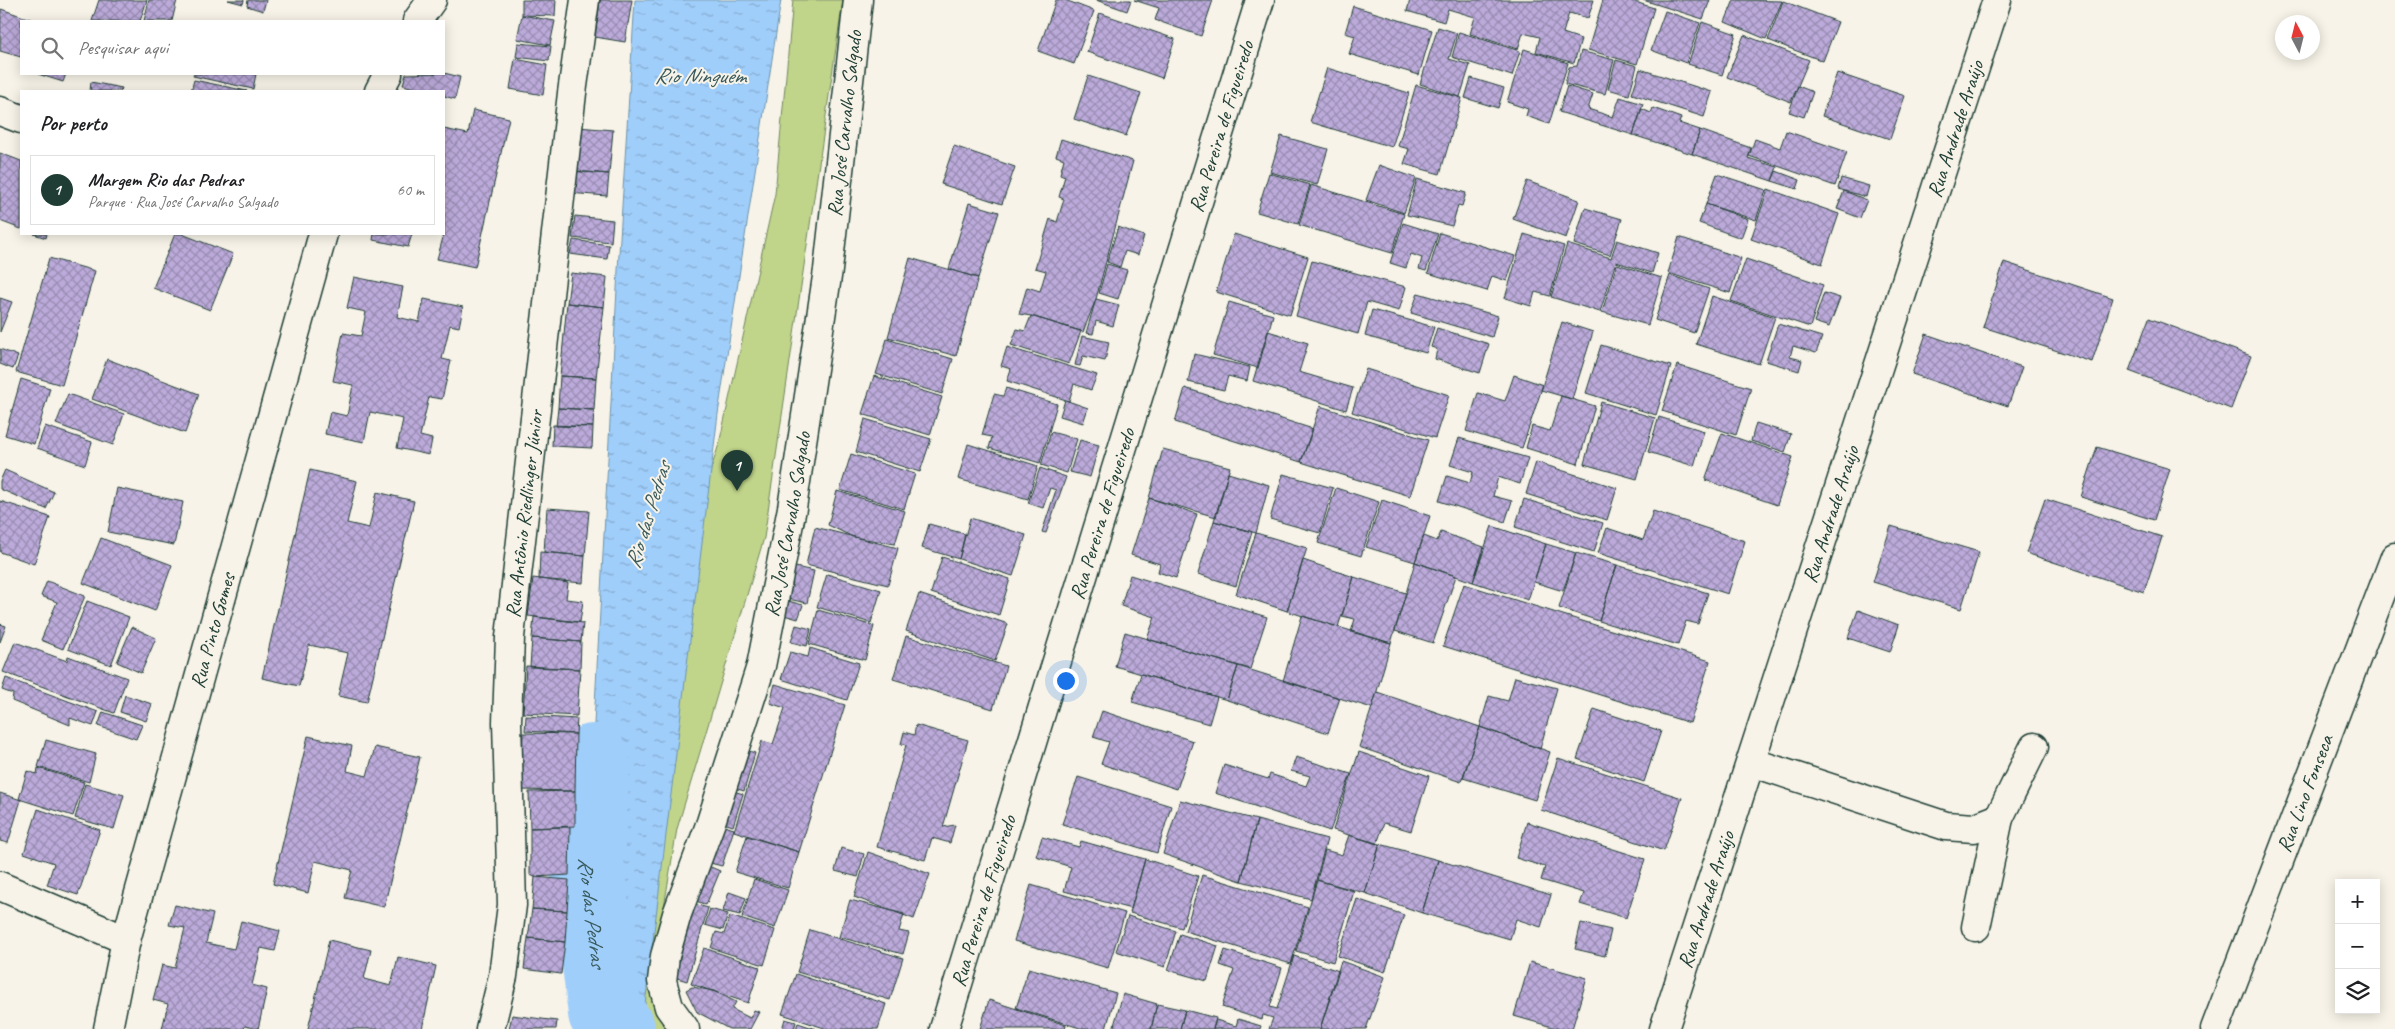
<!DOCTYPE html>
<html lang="pt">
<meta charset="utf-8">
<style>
:root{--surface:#fff;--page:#f6f6f6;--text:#202124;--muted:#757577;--line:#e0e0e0;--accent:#1f3d34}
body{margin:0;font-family:Caveat,sans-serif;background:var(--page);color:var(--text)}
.controls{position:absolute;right:15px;bottom:15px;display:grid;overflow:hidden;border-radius:0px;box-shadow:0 2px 12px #0003}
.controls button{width:45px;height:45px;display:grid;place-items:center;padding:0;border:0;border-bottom:1px solid var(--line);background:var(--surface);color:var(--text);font:25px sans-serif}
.compass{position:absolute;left:2275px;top:15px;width:45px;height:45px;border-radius:50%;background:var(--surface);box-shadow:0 2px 12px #0003;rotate:353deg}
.you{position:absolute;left:1065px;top:680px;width:18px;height:18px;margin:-12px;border:4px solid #fff;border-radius:50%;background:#1a73e8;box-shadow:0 0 0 8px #1a73e833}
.badge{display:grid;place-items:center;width:32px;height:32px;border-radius:50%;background:var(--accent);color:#fff;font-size:16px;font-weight:700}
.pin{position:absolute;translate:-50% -41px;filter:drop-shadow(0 1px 2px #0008)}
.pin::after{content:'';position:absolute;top:26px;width:18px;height:15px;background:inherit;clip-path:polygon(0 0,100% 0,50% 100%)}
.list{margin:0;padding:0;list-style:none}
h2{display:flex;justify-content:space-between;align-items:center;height:65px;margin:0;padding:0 20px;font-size:21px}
h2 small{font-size:16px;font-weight:400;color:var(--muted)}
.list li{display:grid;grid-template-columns:32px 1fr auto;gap:15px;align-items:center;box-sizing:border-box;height:70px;margin:0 10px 10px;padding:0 10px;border:1px solid var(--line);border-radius:0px}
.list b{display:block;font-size:19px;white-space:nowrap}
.list p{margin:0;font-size:16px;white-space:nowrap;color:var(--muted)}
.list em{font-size:16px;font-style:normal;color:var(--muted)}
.icon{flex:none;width:28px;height:28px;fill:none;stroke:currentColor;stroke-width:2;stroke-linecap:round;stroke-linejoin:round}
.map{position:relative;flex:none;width:2395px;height:1029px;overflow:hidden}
.search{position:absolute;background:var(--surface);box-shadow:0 2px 12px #0003;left:20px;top:20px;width:425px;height:55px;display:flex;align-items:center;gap:12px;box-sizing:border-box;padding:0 18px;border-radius:0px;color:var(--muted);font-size:19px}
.panel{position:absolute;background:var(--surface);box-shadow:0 2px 12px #0003;left:20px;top:90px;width:425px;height:145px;border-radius:0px}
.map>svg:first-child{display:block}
.park{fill:#c0d48a;stroke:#70885f}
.water{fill:url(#water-ripples);stroke:#6c94ab}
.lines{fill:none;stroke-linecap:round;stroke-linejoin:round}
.river{stroke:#a0cefb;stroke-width:74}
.building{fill:url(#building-cross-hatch);stroke:#1f3d34}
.minor-casing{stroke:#1f3d34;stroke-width:31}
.minor{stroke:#f7f3e8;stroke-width:28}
.labels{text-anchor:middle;stroke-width:4;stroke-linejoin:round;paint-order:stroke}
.street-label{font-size:21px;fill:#1f3d34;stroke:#f7f3e8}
.water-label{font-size:22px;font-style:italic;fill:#395a5c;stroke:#f7f3e8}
</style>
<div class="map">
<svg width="2395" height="1029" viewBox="0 0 2395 1029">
<defs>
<pattern id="water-ripples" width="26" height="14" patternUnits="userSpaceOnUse" patternTransform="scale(1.25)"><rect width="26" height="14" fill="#a0cefb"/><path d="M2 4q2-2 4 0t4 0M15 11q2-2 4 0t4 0" fill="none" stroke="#82a8cc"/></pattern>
<pattern id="building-cross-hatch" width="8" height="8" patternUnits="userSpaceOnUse" patternTransform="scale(1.25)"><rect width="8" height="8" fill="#bcaada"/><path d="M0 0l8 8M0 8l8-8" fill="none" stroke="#988cb2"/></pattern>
</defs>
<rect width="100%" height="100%" fill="#f7f3e8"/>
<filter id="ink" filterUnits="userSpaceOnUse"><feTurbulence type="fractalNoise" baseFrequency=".02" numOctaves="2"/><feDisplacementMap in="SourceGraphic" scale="10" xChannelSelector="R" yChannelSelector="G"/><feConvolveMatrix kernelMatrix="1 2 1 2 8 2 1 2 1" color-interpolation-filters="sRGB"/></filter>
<g filter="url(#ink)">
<!-- park -->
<path class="park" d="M793 0H843L764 538 677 829 652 979 667 1029H629L636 704 719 444 775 194Z"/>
<!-- water -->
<path class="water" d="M635 0H781L718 414 642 1029H596L579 1008 618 270Z"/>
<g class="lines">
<!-- river -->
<path class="river" id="s1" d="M593 761 587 866 605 1013 618 1029"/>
</g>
<!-- building -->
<path class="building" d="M99 0H147L140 21H92Z
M149 0H177L172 21H144Z
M228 0H244L243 4Z
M248 0H266L263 11 247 6Z
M522 0H556L555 16 522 15Z
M600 0H632L625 42 595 37Z
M1056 0H1065L1094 11 1074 64 1038 51Z
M1096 0H1131L1127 11Z
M1134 0H1213L1201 36 1155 20 1159 8Z
M1410 0H1594L1588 18 1569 13 1563 33 1581 39 1574 63 1536 52 1540 37 1523 33 1518 49 1470 34 1475 17 1448 9 1444 22 1407 11Z
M1603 0H1629L1654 8 1637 64 1588 50Z
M1643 0H1710L1703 19Z
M1734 0 1782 1 1766 39 1725 22Z
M1783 1 1838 22 1823 61 1768 40Z
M1353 6 1432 30 1419 75 1349 54 1355 36 1345 33Z
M1 9 33 20 21 21V57L0 51Z
M1665 11 1700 23 1686 63 1651 50Z
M1100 13 1175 39 1162 78 1087 52Z
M522 15 555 21 550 45 517 39Z
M1702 22 1736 34 1722 75 1688 64Z
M1438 27 1457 33 1449 59 1470 65 1460 97 1420 84Z
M1459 32 1520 51 1512 76 1452 57Z
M1744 35 1809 60 1791 102 1727 77Z
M518 43 551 46 549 61 516 57Z
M1524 49 1568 63 1549 124 1526 116 1528 109 1507 102Z
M1581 51 1614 60 1605 94 1565 84 1569 67 1577 66Z
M515 59 547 65 543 95 510 89Z
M1616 60 1637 66 1629 95 1608 89Z
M1327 68 1409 93 1392 147 1310 122Z
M1640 69 1712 92 1704 117 1632 94Z
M444 73 460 77 455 99 444 96V91H426L403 85 406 74Z
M1837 73 1905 96 1890 139 1822 116Z
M38 74H66L63 82Z
M194 74H256L253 89 193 76Z
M1088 76 1141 93 1126 136 1074 119Z
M1471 78 1504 88 1498 108 1465 98Z
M194 80 247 91H191Z
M91 82 122 88 121 91H90Z
M1416 85 1462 98 1440 174 1404 164 1409 149 1398 146Z
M1567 86 1593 94 1588 109 1613 117 1620 97 1643 104 1633 135 1559 112Z
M1798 86 1813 92 1804 117 1789 112Z
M1653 108 1681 118 1679 123 1700 130 1692 154 1633 135 1642 109 1651 113Z
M473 110 509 118 475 267 437 259 444 234V129L468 134Z
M578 127 613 130 609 174 574 171Z
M1700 130 1751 148 1748 158 1777 167 1772 181 1692 154Z
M1786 131 1847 152 1835 186 1749 156 1755 139 1780 148Z
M1281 136 1328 149 1317 185 1270 172Z
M1061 139 1133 161 1096 299 1083 332 1031 316 1019 314 1027 287 1040 291 1046 271 1035 268 1050 219 1057 222 1064 199 1059 197 1065 176 1060 174 1064 159 1056 156Z
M954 146 1015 167 1002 204 941 184Z
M0 153 21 161V229L0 221Z
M1379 165 1416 178 1404 213 1366 200Z
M570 171 609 174 607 196 568 193Z
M1776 171 1800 180 1797 189 1772 181Z
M1269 173 1310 185 1298 224 1257 212Z
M1717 174 1766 190 1756 220 1706 204Z
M1841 178 1869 186 1866 197 1838 189Z
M1417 179 1466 193 1462 206 1458 205 1452 226 1407 215Z
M1527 181 1579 200 1566 238 1513 219Z
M1311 185 1404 214 1392 253 1299 225Z
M1768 189 1839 214 1822 264 1751 239Z
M1844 191 1867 200 1860 218 1837 209Z
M969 203 999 212 978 278 949 269Z
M1706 204 1748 219 1741 238 1699 223Z
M1585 208 1622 219 1610 255 1574 244Z
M575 216 613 220 611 242 572 238Z
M1403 223 1438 234 1426 271 1419 269 1422 258 1411 254 1406 268 1390 263Z
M1118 227 1144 236 1138 255 1125 251 1120 267 1107 262Z
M1440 233 1515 256 1507 281 1492 276 1487 291 1428 273Z
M34 234H47L46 238Z
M175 234H182L233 254 210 310 153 288Z
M374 234H412L408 247 373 240Z
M1234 234 1308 257 1290 315 1216 292Z
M1524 234 1564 246 1550 296 1535 292 1531 306 1505 298Z
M1679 237 1741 258 1730 293 1668 273Z
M573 240 609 245 607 259 570 254Z
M1617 240 1658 253 1652 273 1616 262 1600 312 1551 297 1567 244 1611 258Z
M49 258 95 271 62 385 16 372Z
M910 258 978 278 956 356 888 337Z
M1746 259 1823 285 1810 327 1731 301Z
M1312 261 1406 287 1399 311 1367 302 1358 334 1296 316Z
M2004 262 2113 298 2092 362 1983 327Z
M1107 264 1127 270 1118 299 1099 293Z
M1617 264 1662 278 1648 325 1602 312Z
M571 273 607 277 604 307 567 303Z
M1670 275 1709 289 1694 333 1655 320Z
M354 277 403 287 397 317 419 322 424 299 463 307 459 327 450 325 442 359 451 361 442 399 429 397 420 436 432 439 429 455 397 448 403 419 370 412 364 442 325 434 330 412 347 416 353 385 333 381 343 333 361 336 366 312 347 308Z
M1418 293 1498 316 1492 337 1411 313Z
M1824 293 1840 298 1829 327 1814 322Z
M1712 296 1775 317 1759 364 1696 344Z
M0 298 12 302 0 332Z
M1096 299 1119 305 1113 326 1096 321 1093 334 1086 333Z
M1229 302 1273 315 1258 368 1213 355Z
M567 303 604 307 596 378 560 376Z
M1372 310 1434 327 1426 353 1365 336Z
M1031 316 1081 331 1069 364 1011 345 1017 329 1025 331Z
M2149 318 2251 356 2231 409 2129 371Z
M1562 322 1593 332 1572 399 1541 390Z
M1778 324 1822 337 1816 353 1793 346 1790 357 1802 360 1799 371 1766 361Z
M1437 328 1489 344 1480 373 1435 359 1437 349 1431 347Z
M1268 331 1308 343 1299 372 1353 388 1346 410 1253 381Z
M1926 334 2022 367 2008 406 1912 374Z
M1082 336 1109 342 1105 361 1083 356 1080 366 1075 365Z
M887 339 953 359 942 394 876 374Z
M1601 345 1671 366 1656 415 1586 393Z
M1007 347 1097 375 1091 390 1074 384 1069 401 1007 381 1011 369 1001 366Z
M0 349 18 356 13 369 0 364Z
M1194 354 1250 367 1247 381 1228 376 1224 390 1188 382Z
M107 359 199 394 185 433 92 399Z
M1677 365 1751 388 1736 435 1662 411Z
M1366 369 1449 395 1435 438 1352 412Z
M1514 375 1543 385 1522 448 1466 431 1478 393 1505 401Z
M560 376 596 378 594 410 558 408Z
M874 376 942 397 930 435 862 414Z
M21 379 50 388 34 444 5 435Z
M1006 388 1057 404 1040 463 989 448 992 437 982 435 994 394 1003 396Z
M1185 388 1313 429 1301 462 1175 422Z
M68 394 124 414 113 445 56 424Z
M1561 396 1595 406 1578 464 1526 448 1532 426 1550 431Z
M1065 400 1088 408 1083 423 1060 416Z
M1601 402 1655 418 1637 479 1584 464Z
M1320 406 1428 440 1410 496 1301 462Z
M558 408 594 410 593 427 556 426Z
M1659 417 1704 431 1694 466 1648 452Z
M865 419 931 439 920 472 856 452Z
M1756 423 1791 434 1785 452 1751 441Z
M553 425 593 427 592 448 552 446Z
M45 426 92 442 85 465 37 448Z
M1051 432 1077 439 1067 473 1041 465Z
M1722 433 1793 457 1777 505 1705 480Z
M1459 438 1528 458 1520 484 1498 477 1493 496 1512 501 1505 522 1439 501 1447 476 1470 483 1473 472 1450 465Z
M1080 440 1099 445 1090 477 1070 472Z
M968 444 1038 466 1028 499 958 479Z
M2097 447 2170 469 2154 520 2081 497Z
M1163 449 1230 467 1216 517 1149 498Z
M851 454 915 474 904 509 840 490Z
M1536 462 1617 488 1607 520 1526 494Z
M1040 468 1066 477 1046 533 1042 532 1056 490 1050 488 1043 508 1028 503Z
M5 470 54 492 46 509 0 489V481Z
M310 470 357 481 347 523 369 528 377 492 414 501 367 702 338 696 348 653 309 645 299 686 262 678Z
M1228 473 1269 485 1256 533 1214 521Z
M1283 474 1333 488 1320 533 1270 519Z
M117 488 183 502 174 545 108 532Z
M1336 488 1379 502 1361 556 1318 543Z
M837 491 905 511 895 544 853 537 828 525Z
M1149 498 1197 514 1176 578 1158 572 1160 564 1131 555Z
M1524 499 1603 523 1594 552 1515 527Z
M2045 499 2162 537 2144 592 2026 553Z
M1382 500 1430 516 1415 562 1366 547Z
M0 501 50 517 34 564 0 552Z
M547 508 589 511 585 556 544 552Z
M1653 511 1745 541 1728 594 1598 553 1607 528 1643 540Z
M970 518 1026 535 1013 576 959 559Z
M1214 521 1252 532 1236 586 1198 574Z
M929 524 965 534 959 559 922 548Z
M1492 526 1546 544 1528 600 1473 582Z
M1891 526 1979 552 1961 609 1873 582Z
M815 527 898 548 888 585 806 565Z
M1441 532 1484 547 1473 582 1415 562 1424 536 1437 541Z
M1256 533 1307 548 1287 611 1236 594Z
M101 538 172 565 155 611 83 583Z
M1546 544 1576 553 1563 591 1534 582Z
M540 552 585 556 583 583 539 579Z
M1576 553 1617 565 1599 621 1559 608Z
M942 557 1010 579 999 615 931 593Z
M1303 560 1354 577 1338 627 1287 611Z
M1415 562 1456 576 1433 643 1395 631Z
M1617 565 1708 593 1698 624 1686 621 1678 645 1599 621Z
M795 567 814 571 807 603 788 599Z
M827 574 881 590 871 623 817 607Z
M1130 575 1267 617 1250 669 1147 639 1155 617 1121 606Z
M1354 577 1406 593 1391 643 1351 632 1355 619 1342 616Z
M533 578 568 583 566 599 583 601 580 622 528 616Z
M47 581 85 596 63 649 41 640 57 602 41 596Z
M1464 584 1710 661 1690 723 1443 646Z
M919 594 1008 624 995 661 906 631Z
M87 601 129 617 111 665 68 649Z
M788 601 803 605 798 619 784 615Z
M818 610 874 626 865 660 809 644Z
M1858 610 1899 625 1890 652 1848 638Z
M1302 616 1391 643 1372 708 1283 681Z
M534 617 583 623 581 642 532 638Z
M0 624 6 626 0 642Z
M796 625 811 629 807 646 791 642Z
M132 627 156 638 141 673 117 662Z
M1125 632 1238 666 1227 700 1115 666Z
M906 636 1006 666 993 709 893 679Z
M532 638 581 642 580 669 530 667Z
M15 642 67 661 68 656 127 678 114 713 3 672Z
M810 648 859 663 847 700 781 679 790 652 808 657Z
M526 666 580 669 577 716 523 713Z
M1238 666 1340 698 1328 733 1227 700Z
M1141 674 1217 697 1209 724 1132 702Z
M1515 677 1557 688 1540 749 1480 727 1489 696 1508 701Z
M6 678 98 712 93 726 70 718V725L12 701 13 694 2 690Z
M775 684 845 705 799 852 734 831 762 741 773 744 785 708 770 703Z
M1377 692 1480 727 1461 782 1359 747Z
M125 695 152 704 146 721 120 712Z
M1594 709 1661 731 1644 782 1577 759Z
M1102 711 1193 741 1177 789 1101 764 1109 742 1093 737Z
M103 712 142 725 136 739 98 726Z
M526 716 577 719 576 734 525 731Z
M916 725 968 740 943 827 955 825 950 843 932 838 925 860 877 847 906 745 901 744 904 732 914 735Z
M1480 727 1550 752 1535 800 1463 778Z
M523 733 576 734 575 791 521 790Z
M308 736 352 746 347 771 367 776 375 747 420 757 384 907 345 898 352 870 315 861 308 893 273 884Z
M46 740 96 754 89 782 38 767Z
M743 749 755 753 744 791 731 787Z
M1359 752 1429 776 1411 831 1384 823 1377 844 1333 830Z
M1296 757 1351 774 1330 831 1215 793 1224 765 1268 779 1270 774 1306 786 1310 776 1291 771Z
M1558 758 1682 798 1664 851 1541 810Z
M38 768 84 782 73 816 19 799 27 771 37 774Z
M1078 777 1171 806 1157 853 1062 824Z
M85 784 124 795 114 829 75 818Z
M731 790 743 794 733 826 720 822Z
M575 791V826L530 828 529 792Z
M0 793 21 800 8 843 0 841Z
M1180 800 1257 820 1241 881 1163 854Z
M38 809 100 830 78 895 47 885 54 863 24 853Z
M1257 820 1327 839 1311 899 1241 881Z
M1527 822 1645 859 1626 918 1580 904 1584 893 1541 880 1545 867 1516 858Z
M718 824 734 829 722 866 706 862Z
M570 827 569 875 535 877 530 875V828Z
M1349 835 1380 844 1365 893 1317 880 1325 850 1342 855Z
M747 836 799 852 788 888 735 872Z
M1042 837 1079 847 1081 841 1145 859 1131 909 1064 891 1071 867 1036 856Z
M1380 844 1438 860 1422 913 1365 893Z
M841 848 864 854 858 877 835 871Z
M868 852 930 874 914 919 854 897Z
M1145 859 1198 876 1182 928 1130 913Z
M1438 860 1551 895 1541 927 1516 919 1510 939 1422 913Z
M706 865 720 871 706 905 694 900Z
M1202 875 1308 907 1291 964 1185 931Z
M535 877 569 880 567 911 532 909Z
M754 879 788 890 775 928 742 917Z
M1317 880 1354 891 1333 962 1296 951Z
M1031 885 1125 913 1108 968 1014 941Z
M729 892 746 898 740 915 723 911Z
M1357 899 1404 915 1385 972 1338 956Z
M850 900 904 914 899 931 909 933 903 954 839 937Z
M691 903 708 908 687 981 674 977Z
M175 905 213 914 206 943 234 949 241 921 280 931 275 951 261 948 252 985 267 989 258 1029 245 1026 244 1029H162L168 1004 153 1000 162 965 175 968 185 928 169 925Z
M532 909 567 911 565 942 528 938Z
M710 909 728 914 723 930 705 925Z
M730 916 775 930 764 965 711 948 716 932 724 934Z
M1128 916 1176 931 1165 967 1116 951Z
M1581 923 1611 930 1605 956 1575 949Z
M810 930 903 958 890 1000 797 972Z
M1180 934 1218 946 1207 981 1168 970Z
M528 938 565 942 561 974 524 969Z
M329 940 371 950 364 979 391 986 398 957 436 966 422 1029H308Z
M704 948 760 967 748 1003 691 984Z
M1225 950 1282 968 1270 1007 1277 1009 1294 956 1339 971 1320 1029H1269L1273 1018 1263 1015 1262 1020 1222 1007 1234 970 1220 965Z
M1341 961 1385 977 1366 1029H1320Z
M1530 962 1587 978 1572 1029H1559L1514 1016Z
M1029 968 1116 993 1106 1029H1083L1016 1008Z
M796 974 886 1004 878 1029H827L782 1014Z
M692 987 714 991 736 1002 732 1009 750 1018 754 1010 759 1012 750 1029H729L697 1012 686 990Z
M1123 994 1157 1004 1151 1029H1113Z
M989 1000 1066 1025 1065 1029H980Z
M1157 1004 1185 1010 1180 1029H1151Z
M1185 1010 1216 1018 1213 1029H1180Z
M512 1015 557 1021 556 1029H509Z
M785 1019 796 1022 794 1029H782Z
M1238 1019 1261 1026 1260 1029H1213L1216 1020 1236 1026Z
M798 1023 816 1029H796Z"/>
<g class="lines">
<!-- minor casing -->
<g class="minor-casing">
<g id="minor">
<path d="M417 21 432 0"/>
<path d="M379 91 388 74"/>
<path d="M0 111 21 119"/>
<path d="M1751 762 1946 826 1974 828 1999 818 2034 747"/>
<path d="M0 886 126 940"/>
<path d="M1976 927 1999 818"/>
<path id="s2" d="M108 1029 126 940 323 234"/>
<path id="s3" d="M490 1029 503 976 512 905 507 722 510 637 572 93 585 0"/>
<path id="s4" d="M685 1029 669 1007 662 981 665 956 677 914 711 822 761 666 792 508 828 270 858 0"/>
<path id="s5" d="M944 1029 1260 0"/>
<path id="s6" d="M1664 1029 1997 0"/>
<path id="s7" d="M2215 1029 2395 557"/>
</g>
</g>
<!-- minor -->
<use href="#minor" class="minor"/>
</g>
</g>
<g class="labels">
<!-- street labels -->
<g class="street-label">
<text dy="7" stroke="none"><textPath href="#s4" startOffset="934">Rua José Carvalho Salgado</textPath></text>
<text dy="7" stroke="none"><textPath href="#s5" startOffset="944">Rua Pereira de Figueiredo</textPath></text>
<text dy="7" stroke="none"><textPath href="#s6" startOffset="946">Rua Andrade Araújo</textPath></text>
<text dy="7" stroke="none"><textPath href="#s3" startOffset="518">Rua Antônio Riedlinger Júnior</textPath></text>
<text dy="7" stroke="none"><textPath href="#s5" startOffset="539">Rua Pereira de Figueiredo</textPath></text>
<text dy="7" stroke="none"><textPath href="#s6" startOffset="541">Rua Andrade Araújo</textPath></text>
<text dy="7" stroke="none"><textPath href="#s4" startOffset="529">Rua José Carvalho Salgado</textPath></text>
<text dy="7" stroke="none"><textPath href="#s2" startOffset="412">Rua Pinto Gomes</textPath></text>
<text dy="7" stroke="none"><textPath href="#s7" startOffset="252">Rua Lino Fonseca</textPath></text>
<text dy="7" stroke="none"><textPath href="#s6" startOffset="136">Rua Andrade Araújo</textPath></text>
<text dy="7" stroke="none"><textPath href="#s5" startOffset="134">Rua Pereira de Figueiredo</textPath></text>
</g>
<!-- water labels -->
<g class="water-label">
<text x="700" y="83">Rio Ninguém</text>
<text transform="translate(647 515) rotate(-73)" y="8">Rio das Pedras</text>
<text dy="8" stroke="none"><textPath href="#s1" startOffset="152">Rio das Pedras</textPath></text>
</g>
</g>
</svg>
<div class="controls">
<button>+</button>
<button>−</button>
<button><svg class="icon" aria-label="layers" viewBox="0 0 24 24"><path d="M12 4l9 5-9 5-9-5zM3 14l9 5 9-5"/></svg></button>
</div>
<svg class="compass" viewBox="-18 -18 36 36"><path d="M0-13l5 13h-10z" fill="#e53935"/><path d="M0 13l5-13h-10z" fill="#757577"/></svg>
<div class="you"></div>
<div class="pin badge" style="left:737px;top:491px">1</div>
<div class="search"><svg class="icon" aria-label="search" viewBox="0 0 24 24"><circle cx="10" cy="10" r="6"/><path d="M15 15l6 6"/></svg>Pesquisar aqui</div>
<section class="panel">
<h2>Por perto<small></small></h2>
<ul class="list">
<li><span class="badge">1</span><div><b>Margem Rio das Pedras</b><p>Parque · Rua José Carvalho Salgado</p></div><em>60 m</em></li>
</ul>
</section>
</div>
